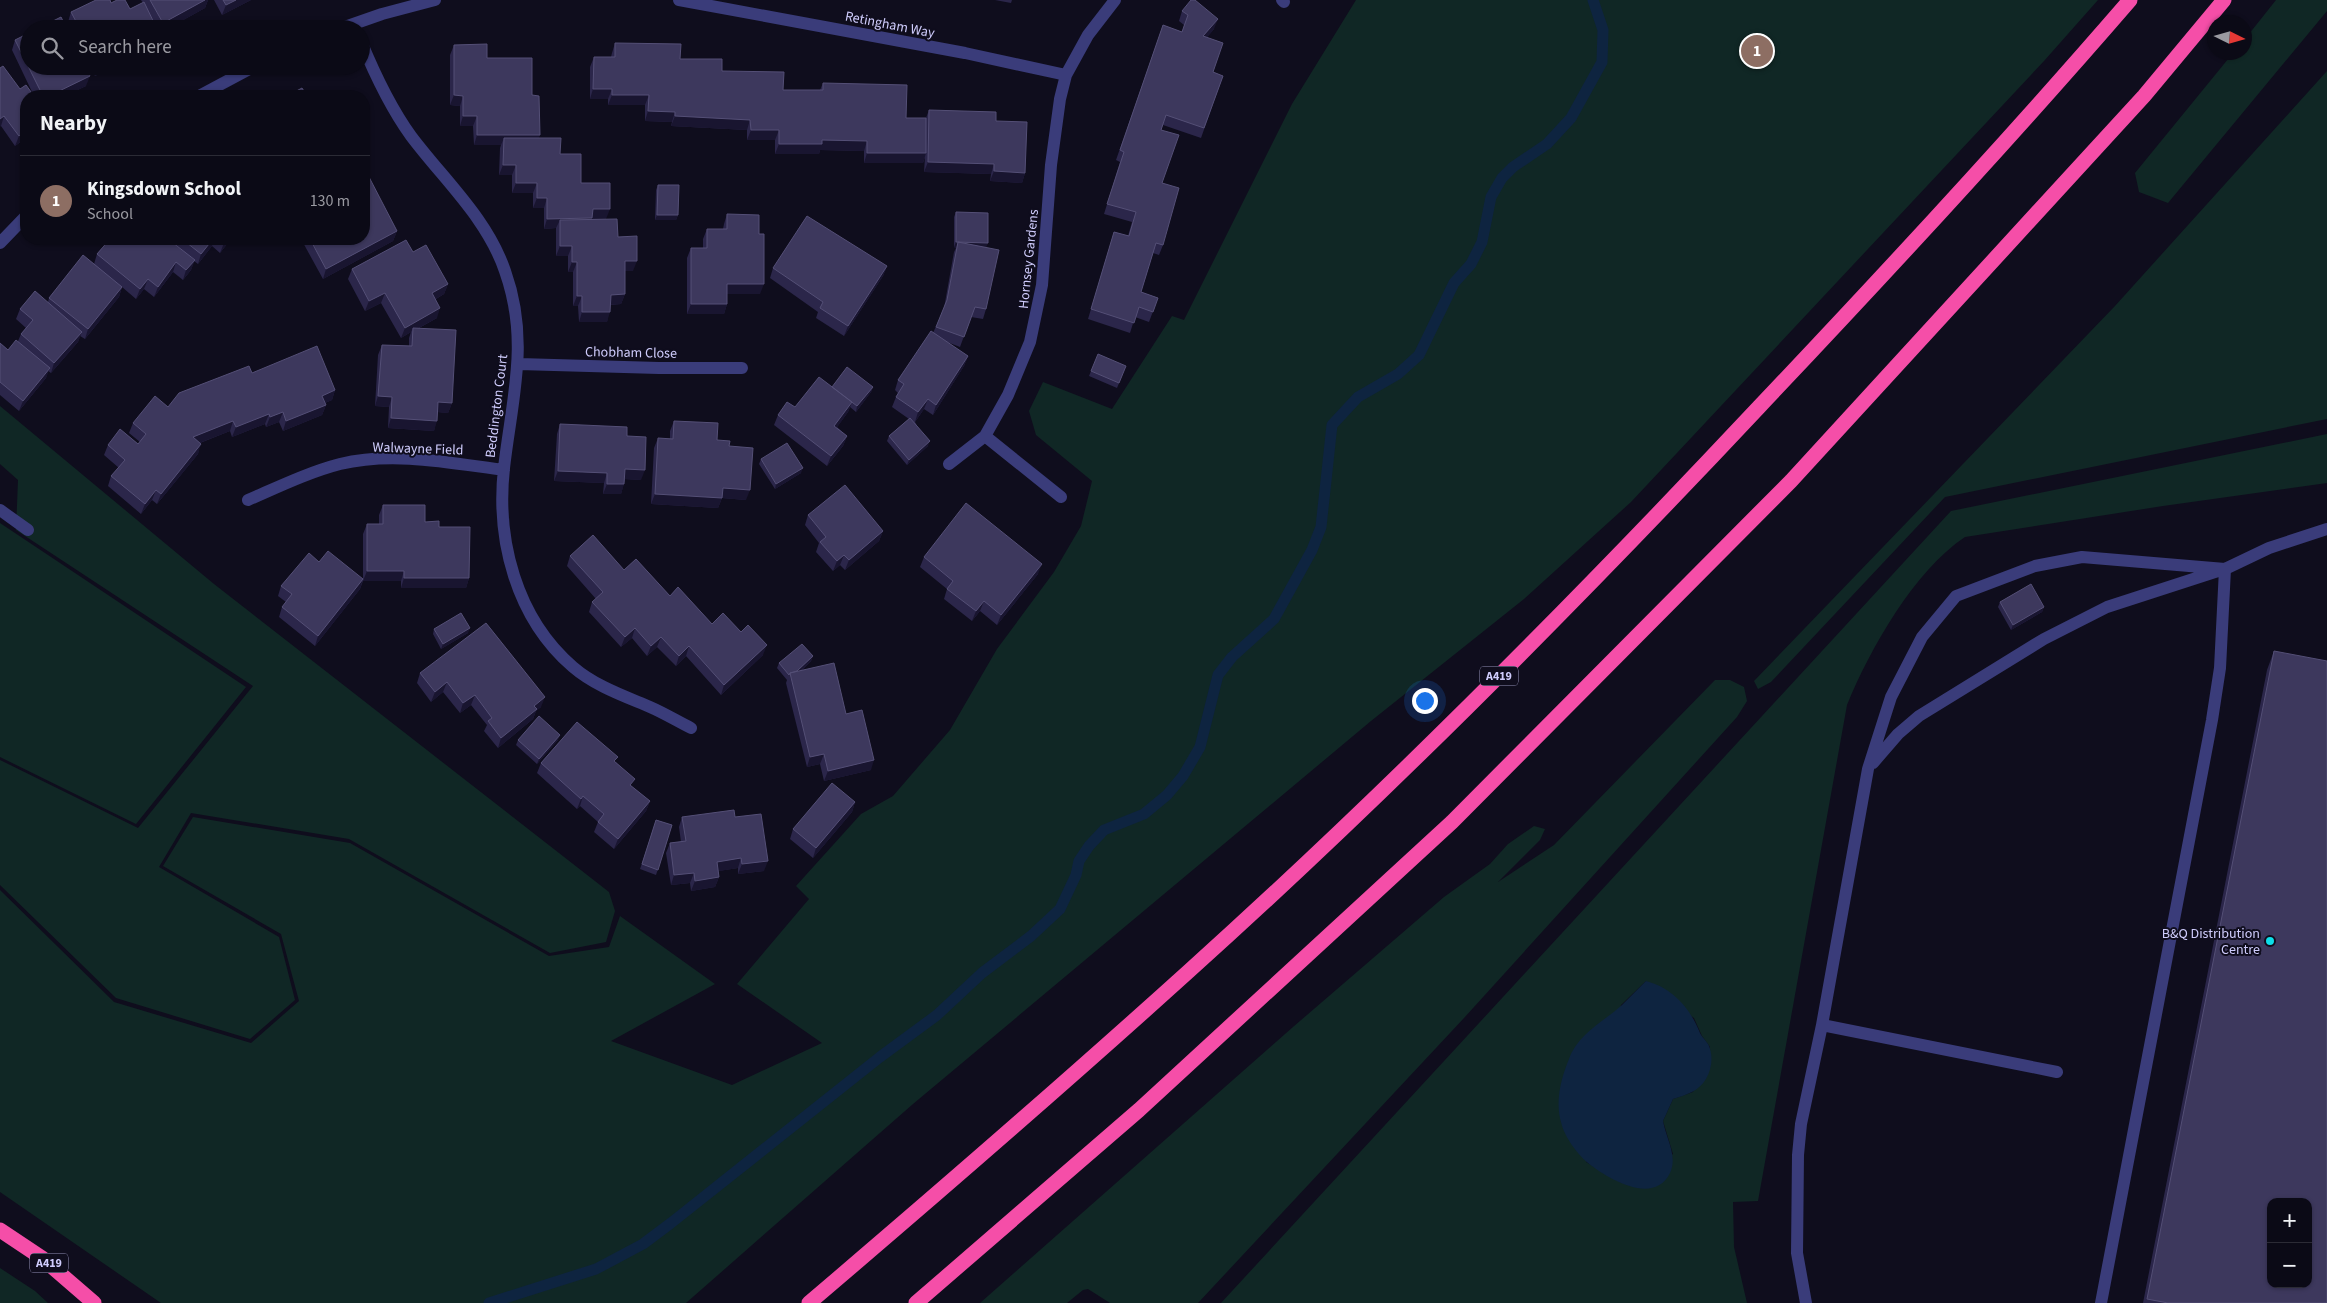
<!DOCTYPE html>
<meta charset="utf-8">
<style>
:root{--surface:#0b0a16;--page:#191823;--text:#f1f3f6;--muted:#9a9aa1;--line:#2b2b35;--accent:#1a73e8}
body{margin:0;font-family:"Source Sans 3",sans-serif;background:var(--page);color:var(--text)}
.controls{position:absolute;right:15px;bottom:15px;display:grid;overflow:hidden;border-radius:10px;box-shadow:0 1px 4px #0004}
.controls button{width:45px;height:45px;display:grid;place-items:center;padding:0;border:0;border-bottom:1px solid var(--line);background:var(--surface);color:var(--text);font:25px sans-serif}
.compass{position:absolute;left:2207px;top:15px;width:45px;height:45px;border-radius:50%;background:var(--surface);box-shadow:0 1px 4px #0004;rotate:95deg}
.you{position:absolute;left:1424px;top:700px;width:18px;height:18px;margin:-12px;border:4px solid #fff;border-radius:50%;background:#1a73e8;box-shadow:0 0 0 8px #1a73e833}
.badge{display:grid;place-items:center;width:32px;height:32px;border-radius:50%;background:var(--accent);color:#fff;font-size:16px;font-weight:700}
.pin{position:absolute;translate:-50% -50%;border:2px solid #fff;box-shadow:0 1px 5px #0006}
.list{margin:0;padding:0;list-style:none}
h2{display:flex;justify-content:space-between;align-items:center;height:65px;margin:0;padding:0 20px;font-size:21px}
h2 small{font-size:16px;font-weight:400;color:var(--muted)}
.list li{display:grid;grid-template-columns:32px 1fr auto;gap:15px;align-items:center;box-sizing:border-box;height:90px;padding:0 20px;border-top:1px solid var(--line)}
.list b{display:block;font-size:19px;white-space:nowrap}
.list p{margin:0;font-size:16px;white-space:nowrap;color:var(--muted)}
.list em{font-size:16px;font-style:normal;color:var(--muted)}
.icon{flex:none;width:28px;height:28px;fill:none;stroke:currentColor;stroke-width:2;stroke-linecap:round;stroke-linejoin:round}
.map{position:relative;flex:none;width:2327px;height:1303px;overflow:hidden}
.search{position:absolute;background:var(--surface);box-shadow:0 1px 4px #0004;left:20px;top:20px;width:350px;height:55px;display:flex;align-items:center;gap:12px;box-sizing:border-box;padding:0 18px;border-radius:28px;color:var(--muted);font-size:19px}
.panel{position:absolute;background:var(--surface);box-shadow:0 1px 4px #0004;left:20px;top:90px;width:350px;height:155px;border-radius:20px}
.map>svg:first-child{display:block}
.green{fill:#102725;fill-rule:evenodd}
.water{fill:#0e2440}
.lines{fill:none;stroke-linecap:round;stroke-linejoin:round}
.stream{stroke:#0e2440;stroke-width:11}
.minor{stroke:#3a3c7a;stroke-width:12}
.highway{stroke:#f54ea8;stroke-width:15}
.wall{fill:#2b264a}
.shaded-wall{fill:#191530}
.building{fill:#3d385d;stroke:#544f76;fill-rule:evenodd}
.poi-dot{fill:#0ddee8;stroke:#0f0d1d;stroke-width:2}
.labels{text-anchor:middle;stroke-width:4;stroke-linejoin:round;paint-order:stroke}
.shield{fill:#0f0d1d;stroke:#9593b9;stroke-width:1}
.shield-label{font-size:12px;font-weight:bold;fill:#cfccfc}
.street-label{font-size:14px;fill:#cfccfc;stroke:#0f0d1d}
.poi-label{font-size:14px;fill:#cfccfc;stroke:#0f0d1d;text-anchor:end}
</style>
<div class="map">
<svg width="2327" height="1303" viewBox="0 0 2327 1303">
<rect width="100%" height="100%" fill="#0f0d1d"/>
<!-- green -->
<path class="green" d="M1356 0H2098L2044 61 1631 502 1524 599 1371 721 913 1104 686 1303H161L0 1192V890L114 1002 251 1043 299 1001 281 934 163 866 193 817 350 843 549 956 609 947 620 916 715 984 611 1041 732 1085 822 1043 737 984 809 899 796 886 861 814 893 796 950 730 997 649 1054 572 1081 526 1092 481 1036 435 1029 411 1043 382 1112 409 1172 316 1184 320 1292 104Z
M2276 0H2327V11L2168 203 2139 192 2135 173 2233 53 2244 52 2245 39Z
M2327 71V419L1945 497 1771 682 1758 689 1754 681 2115 306Z
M0 406 214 584 609 892 615 911 606 942 550 953 349 839 191 813 159 867 279 937 295 1000 250 1039 116 998 0 885V760L138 828 253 686 16 530 18 480 0 464Z
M2327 434V483L2163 506 1965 537C1914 571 1870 649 1847 705L1758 1201 1733 1202 1734 1247 1747 1303H1221L1951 511ZM1646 981 1694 1018 1702 1036 1710 1047 1693 1092 1673 1099 1663 1121 1673 1154 1622 1183 1586 1162 1621 1005Z
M0 523 246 687 136 824 0 757Z
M1715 680H1730L1744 687 1747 701 1737 717 1464 1018 1198 1303H1110L1088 1289 1083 1290 1067 1303H980L1293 1027 1444 897 1490 864 1508 844 1534 826 1545 829 1540 840 1498 882 1554 845Z
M0 1268 35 1291 48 1303H0Z"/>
<!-- water -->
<path class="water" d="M1646 981C1673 988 1690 1008 1700 1033 1703 1039 1709 1043 1710 1049 1715 1065 1707 1085 1692 1092 1686 1095 1679 1097 1673 1099L1663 1121C1666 1138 1678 1156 1670 1173 1654 1206 1608 1179 1588 1163 1577 1154 1564 1136 1561 1122 1555 1102 1561 1078 1569 1059 1578 1034 1603 1022 1622 1005 1630 997 1638 989 1646 981Z"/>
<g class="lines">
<!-- stream -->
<path class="stream" d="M489 1303 596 1269 643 1244 671 1223 880 1057 937 1015 982 973 1031 936 1060 909 1076 875 1079 861 1089 846 1104 830 1144 814 1167 795 1183 776 1200 747 1218 675 1232 657 1274 619 1312 550 1321 527 1332 425 1358 397 1398 374 1419 355 1454 283 1471 264 1482 242 1491 197 1502 178 1513 167 1547 144 1571 118 1602 62 1603 30 1593 0"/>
<!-- minor -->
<path class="minor" d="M679 0 965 53 1066 75
M1282 0 1284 2
M339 29 382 14 435 0
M361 41C375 75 390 107 411 136 444 180 487 218 505 271 530 341 512 398 504 468 496 540 516 618 573 667 595 686 624 696 650 707 664 713 677 721 691 728
M199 96 255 66
M0 243 26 216
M519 364 659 368H742
M985 436 1061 497
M949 464 985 436 1008 395 1030 342 1042 285 1051 165 1060 99 1066 75 1088 35 1115 0
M248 500C278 487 309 472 340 464 393 451 451 463 504 470
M0 510 28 530
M1873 763 1898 734 1919 716 2044 639 2107 607 2218 571
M1822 1025 2057 1072
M1806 1303 1797 1253 1798 1155 1801 1124 1822 1025 1868 769 1891 697 1922 637 1956 596 2035 566 2082 557 2225 569
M2101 1303 2212 720 2220 668 2225 569 2269 548 2327 529"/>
<!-- highway -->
<path class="highway" d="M0 1230 42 1258 94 1303
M809 1303C937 1194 1064 1084 1189 971 1387 793 1576 602 1759 407 1885 274 2010 139 2130 0
M916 1303 1139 1110 1452 822 1791 481 2144 96 2224 0"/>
</g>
<!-- wall -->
<path class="wall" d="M141 0H208L205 8 167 29H71L68 22 71 12 111 3 130 9 143 3Z
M214 0H251L222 15Z
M995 0H1012L1011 3Z
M1182 11 1214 29 1207 37 1213 72 1223 76 1201 138 1163 125 1161 130 1162 183 1163 245 1159 255 1153 253 1141 292 1158 298 1149 322 1135 317 1130 333 1088 319 1114 232 1128 236 1132 222 1104 214 1120 162 1116 160 1163 25 1182 32 1184 25 1179 21Z
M15 40 86 86 65 96H34L12 50Z
M615 43 680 59 783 90H820L823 83 906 118H926L929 110 996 121 1025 173 1022 183 990 181 991 174 924 172 925 157 923 163H864V151L820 150 819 154H775V140H747V130L671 126 672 122 645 121V105H608V99H590V67L594 57H611L612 53Z
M454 45 487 58 532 95 539 138 560 154 606 219H592V220L618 237 633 271H625V294L621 304 610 305 607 322H579L578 306H573V272H568V256H556V228L544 229V208H533V193H512V175H499L500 148 501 145H474L473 126H460V106L450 105V55Z
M90 66H115L95 76Z
M0 68 26 96V138L15 146 1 126Z
M658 185 678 215 676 220H655L656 190Z
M956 212 986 248V309L983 319 971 317 960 347 947 342 968 356 964 366 933 415 924 409 915 422 928 446 907 465 887 441 889 436 909 419 892 407 896 397 898 393 895 390 898 380 933 333 944 308 954 252 956 248 954 247V217Z
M727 214 760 294H727V304L724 314H687V258L691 248H703V239L707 229H723L724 224Z
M397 231 393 241 323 279 301 239H364Z
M110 239H231L220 253 212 246 198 264 194 261 191 270 183 280 173 272 154 297 144 289 136 299 122 287 119 297 85 339 80 336 78 342 51 373 48 371 46 378 19 411 0 395V343L8 350 18 341 21 334 26 328 16 319 20 309 48 302 49 298 94 264 97 254Z
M413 252 448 284 444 294 436 299 437 318 419 328 452 403 448 413 438 412 434 431 388 428 389 407 375 406 378 355 382 345 409 346V338L411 332 401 338 381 303 365 311 348 279 352 269Z
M887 266 883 276 844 336 816 318 818 312 770 278 773 268Z
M1126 366 1117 388 1089 376 1091 371Z
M252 373 335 390 332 400 325 403 326 405 322 415 283 431 279 422 266 427 265 424 232 437 230 431 200 443 198 454 157 504 152 500 141 514 108 486 111 476 119 468 104 455 108 445 138 444 140 442 129 433 133 423 168 407Z
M832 387H873L871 392 856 412 850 407 848 412 837 427 847 436 843 446 827 466 774 425 778 415 795 407Z
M674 421 717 440 729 446 746 500 722 498 718 508 651 504 654 448 658 438 670 439V431Z
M560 424 627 436 641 480 625 479 621 494H603L604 483 554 481 557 434Z
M761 459 801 473 775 489 759 464Z
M383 505 439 527 469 578 466 588H401V581H363L360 589 315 646 279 617 282 607 286 602 278 596 281 586 319 562 363 579V534L367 524H379V515Z
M808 515 883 531 879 541 845 570 840 565 833 571 816 552 819 543 805 525Z
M570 556 624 570 670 596 712 624 763 655 721 695 686 656 676 666 657 647 647 656 632 638 621 647 589 612 592 602 596 599 567 566Z
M924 557 1038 574 997 625 980 611 972 621 944 599 947 589 920 567Z
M2000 602 2044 607 2042 612 2011 630 1998 607Z
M434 629 468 633 441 649 433 634Z
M2274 651 2327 1303H2143L2267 670Z
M813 656 811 661 802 670 846 714 871 770 824 781 820 764 807 767 786 683 787 680 777 668 779 663Z
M420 673 541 707 536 711 533 719 498 748 484 731 487 725 471 705 460 713 443 692 431 702 417 683Z
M518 740H558L537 764 516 745Z
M616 762 632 787 650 801 646 811 614 849 594 832 598 822 580 806 577 809 537 773 541 763Z
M855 802 852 812 813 858 790 839 793 829Z
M682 817H735L764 871 738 874V868L718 871 719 877 715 887 691 891 690 883 671 885 666 853 670 843 681 842 679 827Z
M656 820 672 825 656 875 640 869Z"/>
<!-- shaded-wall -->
<path class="shaded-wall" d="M205 0H208L205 8 167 29H161L163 23Z
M236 0H251L222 15 226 5Z
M1218 19 1214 29 1200 46 1203 36Z
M99 66H115L95 76Z
M90 76 86 86 65 96H49Z
M593 89H612L608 99H590Z
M454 95 463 96 460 106 450 105Z
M612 95H649L645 105H608Z
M648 111 675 112 672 122 645 121Z
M4 116 1 126 0 127V119Z
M463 116H477L473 126H460Z
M675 116 750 120 747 130 671 126Z
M26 130V138L15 146 19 136Z
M751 130H779L775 140H747Z
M477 135H540L536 145 504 138 501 145H474Z
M822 140 867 141 864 151 820 150 819 154H775L779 144Z
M867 153H926L923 163H864Z
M928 162 994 164 991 174 924 172Z
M503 165H516L512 175H499Z
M994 171 1025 173 1022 183 990 181Z
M516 183H537L533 193H512Z
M537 198H547L544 208H533Z
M593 209H610L606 219H592L589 228 560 220 556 228 544 229 547 219Z
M657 215H678L676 220H655Z
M397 231 393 241 323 279 326 269Z
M213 239H214L212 246 198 264 201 254Z
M227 239H231L220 253 224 243Z
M956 242H958L956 248 954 247Z
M958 242 988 243 986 248Z
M560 246H572L568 256H556Z
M195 260 191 270 183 280 186 270Z
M625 261H637L633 271H621Z
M176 262 173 272 154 297 158 287Z
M572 262H577L573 272H568Z
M887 266 883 276 844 336 848 326Z
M148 279 144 289 136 299 140 289Z
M448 284 444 294 429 303 432 293Z
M727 284H764L760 294H724Z
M122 287 119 297 85 339 88 329Z
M385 293 381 303 365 311 369 301Z
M625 294 621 304 607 305 611 295Z
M577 296H582L578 306H573Z
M691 304H727L724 314H687Z
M440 308 437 318 413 331V328L411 332 401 338 405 328Z
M582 312H610L607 322H579Z
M82 332 78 342 51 373 54 363Z
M968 356 964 366 933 415 936 405Z
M50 368 46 378 19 411 23 401Z
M873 387 871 392 856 412 857 406Z
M335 390 332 400 318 406 322 396Z
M378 396 392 397 389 407 375 406Z
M928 399 924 409 915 422 918 412Z
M438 402 452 403 448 413 435 412Z
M852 402 848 412 831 436 834 426Z
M326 405 322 415 283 431 286 421Z
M283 412 279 422 266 427 270 417Z
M269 414 265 424 232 437 236 427Z
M391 418 437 421 434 431 388 428Z
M233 421 230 431 189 447 193 437Z
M847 436 843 446 827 466 831 456Z
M930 441 928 446 907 465 909 460Z
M201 444 198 454 157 504 161 494Z
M803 468 801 473 775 489 776 484Z
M625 469 645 470 641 480 621 479Z
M558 471 607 473 604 483 554 481Z
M607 484H624L621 494H603Z
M723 488 750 490 746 500 722 498 718 508 651 504 655 494Z
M156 490 152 500 141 514 145 504Z
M883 531 879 541 845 570 849 560Z
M844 555 840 565 833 571 837 561Z
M1042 564 1038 574 997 625 1001 615Z
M367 571H404L401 581H363Z
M404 578H469L466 588H401Z
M363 579 360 589 315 646 318 636Z
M984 601 980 611 972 621 976 611Z
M2044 607 2042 612 2011 630 2013 625Z
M470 628 468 633 441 649 443 644Z
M635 628 632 638 621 647 625 637Z
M661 637 657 647 647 656 651 646Z
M767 645 763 655 721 695 724 685Z
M689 646 686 656 676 666 679 656Z
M813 656 811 661 791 679V677Z
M447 682 443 692 431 702 435 692Z
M475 695 471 705 460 713 463 703Z
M545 697 541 707 536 711 533 719 498 748 501 738 534 706Z
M560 735 558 740 537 764 539 759Z
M824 754 820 764 807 767 810 757Z
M874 760 871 770 824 781 828 771Z
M583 796 580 806 577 809 581 799Z
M650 801 646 811 614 849 618 839Z
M855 802 852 812 813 858 816 848Z
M741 858 738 868 713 872 717 862Z
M768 861 764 871 738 874 742 864Z
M694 873 690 883 671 885 674 875Z
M719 877 715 887 691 891 695 881Z"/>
<!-- building -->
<path class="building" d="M96 0H110L111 3 117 0H125L130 9 144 2 157 29H80L71 12Z
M150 0H205L163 23Z
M223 0H236L226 5Z
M1191 0H1195L1218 19 1203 36 1223 43 1213 72 1223 76 1204 128 1166 115 1161 130 1179 135 1162 183 1179 188 1163 245 1156 243 1141 292 1158 298 1153 312 1139 307 1134 323 1091 309 1114 232 1129 236 1136 212 1107 204 1124 152 1120 150 1163 25 1182 32 1188 15 1182 11Z
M61 17 67 29H37Z
M29 33V66H85L90 76 49 96H43L15 40Z
M615 43 681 44 680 59H722V71L784 72 783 90H823V83L907 85 906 118H926V153H867V141L822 140V144H779V130H751L750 120 675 116V112L648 111 649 95H612V89H593L594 57H615Z
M487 44V58H532V95L539 96 540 135H477V116H463V96L454 95V45Z
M3 66 20 89 26 85 34 96H26V130L19 136 4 116 0 119V68Z
M302 88 307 96H287Z
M929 110 996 112V121L1027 122 1025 173 994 171V164L928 162Z
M504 138H561L560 154H581V183H610V209H593L592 218 547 219V198H537V183H516V165H503Z
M369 177 397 231 326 269 310 239H364V180Z
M658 185H679L678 215H657Z
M956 212 988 213V243L956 242Z
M727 214 759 215V234H764V284H727V304H691V248H707V229H727Z
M807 216 887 266 848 326 820 308 823 302 773 268Z
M617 219 618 237 637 236V261H625V294L611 295 610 312H582V296H577V262H572V246H560V220Z
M110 239H168L195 260 186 270 176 262 158 287 148 279 140 289 97 254Z
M182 239H213L201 254Z
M218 239H227L224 243Z
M406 240 413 252 426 245 448 284 432 293 440 308 405 328 385 293 369 301 352 269Z
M958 242 999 250 986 309 975 307 964 337 936 327 947 300Z
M83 255 122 287 88 329 49 298Z
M35 291 82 332 54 363 21 334 33 320 20 309Z
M413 328 456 330 452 403 438 402 437 421 391 418 392 397 378 396 382 345 412 346Z
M931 331 968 356 936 405 928 399 918 412 896 397 904 384 898 380Z
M16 340 50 368 23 401 0 382V343L8 350Z
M317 346 335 390 322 396 326 405 286 421 283 412 270 417 269 414 236 427 233 421 193 437 201 444 161 494 156 490 145 504 111 476 125 460 108 445 120 429 138 444 146 434 133 423 155 396 168 407 179 393 249 366 252 373Z
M1098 354 1126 366 1119 383 1091 371Z
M847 367 873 387 857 406 832 387Z
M819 377 852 402 834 426 847 436 831 456 778 415 787 402 795 407Z
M910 418 930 441 909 460 889 436Z
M674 421 718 423 717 440 730 441 729 446 753 448 750 490 723 488 722 498 655 494 658 438 673 439Z
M560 424 627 427V436L646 437 645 470 625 469 624 484H607V473L558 471Z
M787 443 803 468 776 484 761 459Z
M845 485 883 531 849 560 844 555 837 561 820 542 826 537 808 515Z
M966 503 1042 564 1001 615 984 601 976 611 947 589 953 581 924 557Z
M383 505H425V522L439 521V527H470L469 578H404V571H367V524H383Z
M593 535 624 570 636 559 670 596 678 587 712 624 723 613 741 632 748 625 767 645 724 685 689 646 679 656 661 637 651 646 635 628 625 637 592 602 603 592 570 556Z
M328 551 363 579 318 636 282 607 292 594 281 586 309 553 319 562Z
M2031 584 2044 607 2013 625 2000 602Z
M461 613 470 628 443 644 434 629Z
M486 623 545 697 534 706 537 709 501 738 488 721 492 718 475 695 463 703 447 682 435 692 420 673Z
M802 644 813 656 797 671 790 673 789 675 779 663Z
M2274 651 2327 661V1303H2168L2147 1299ZM2271 1202H2308V1284H2271Z
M834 663 846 714 862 710 874 760 828 771 824 754 810 757 790 673Z
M539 716 560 735 539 759 518 740Z
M577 722 618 757 614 761 635 779 630 785 650 801 618 839 598 822 604 814 583 796 581 799 541 763Z
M832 783 855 802 816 848 793 829Z
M734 810 735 817 761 814 768 861 742 864 741 858 717 862 719 877 695 881 694 873 674 875 670 843 686 841 682 817Z
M656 820 672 825 658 870 642 864Z"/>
<!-- markers -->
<circle class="poi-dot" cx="2270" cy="941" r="5"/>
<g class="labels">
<!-- shield labels -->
<g class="shield">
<rect x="1480" y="666.5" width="38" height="19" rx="4"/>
<rect x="30" y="1253.5" width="38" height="19" rx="4"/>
</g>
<g class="shield-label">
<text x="1499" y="680">A419</text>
<text x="49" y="1267">A419</text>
</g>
<!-- street labels -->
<g class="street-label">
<text transform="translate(890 24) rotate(11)" y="5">Retingham Way</text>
<text transform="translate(1028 259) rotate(-84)" y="5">Hornsey Gardens</text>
<text transform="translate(631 352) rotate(1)" y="5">Chobham Close</text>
<text transform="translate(496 406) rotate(-83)" y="5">Beddington Court</text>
<text transform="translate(418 448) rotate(2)" y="5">Walwayne Field</text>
</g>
<!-- poi labels -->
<g class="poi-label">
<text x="2260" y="938">B&amp;Q Distribution<tspan x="2260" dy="16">Centre</tspan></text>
</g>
</g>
</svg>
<div class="controls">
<button>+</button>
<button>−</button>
</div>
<svg class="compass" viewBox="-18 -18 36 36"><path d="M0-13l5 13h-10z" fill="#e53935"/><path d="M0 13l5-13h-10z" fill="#9a9aa1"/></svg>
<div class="you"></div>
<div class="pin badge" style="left:1757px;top:51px;background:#8d6e63">1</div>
<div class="search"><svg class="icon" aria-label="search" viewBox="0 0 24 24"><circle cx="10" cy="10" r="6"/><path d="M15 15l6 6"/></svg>Search here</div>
<section class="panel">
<h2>Nearby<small></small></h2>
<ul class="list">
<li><span class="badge" style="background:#8d6e63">1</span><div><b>Kingsdown School</b><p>School</p></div><em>130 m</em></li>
</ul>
</section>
</div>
